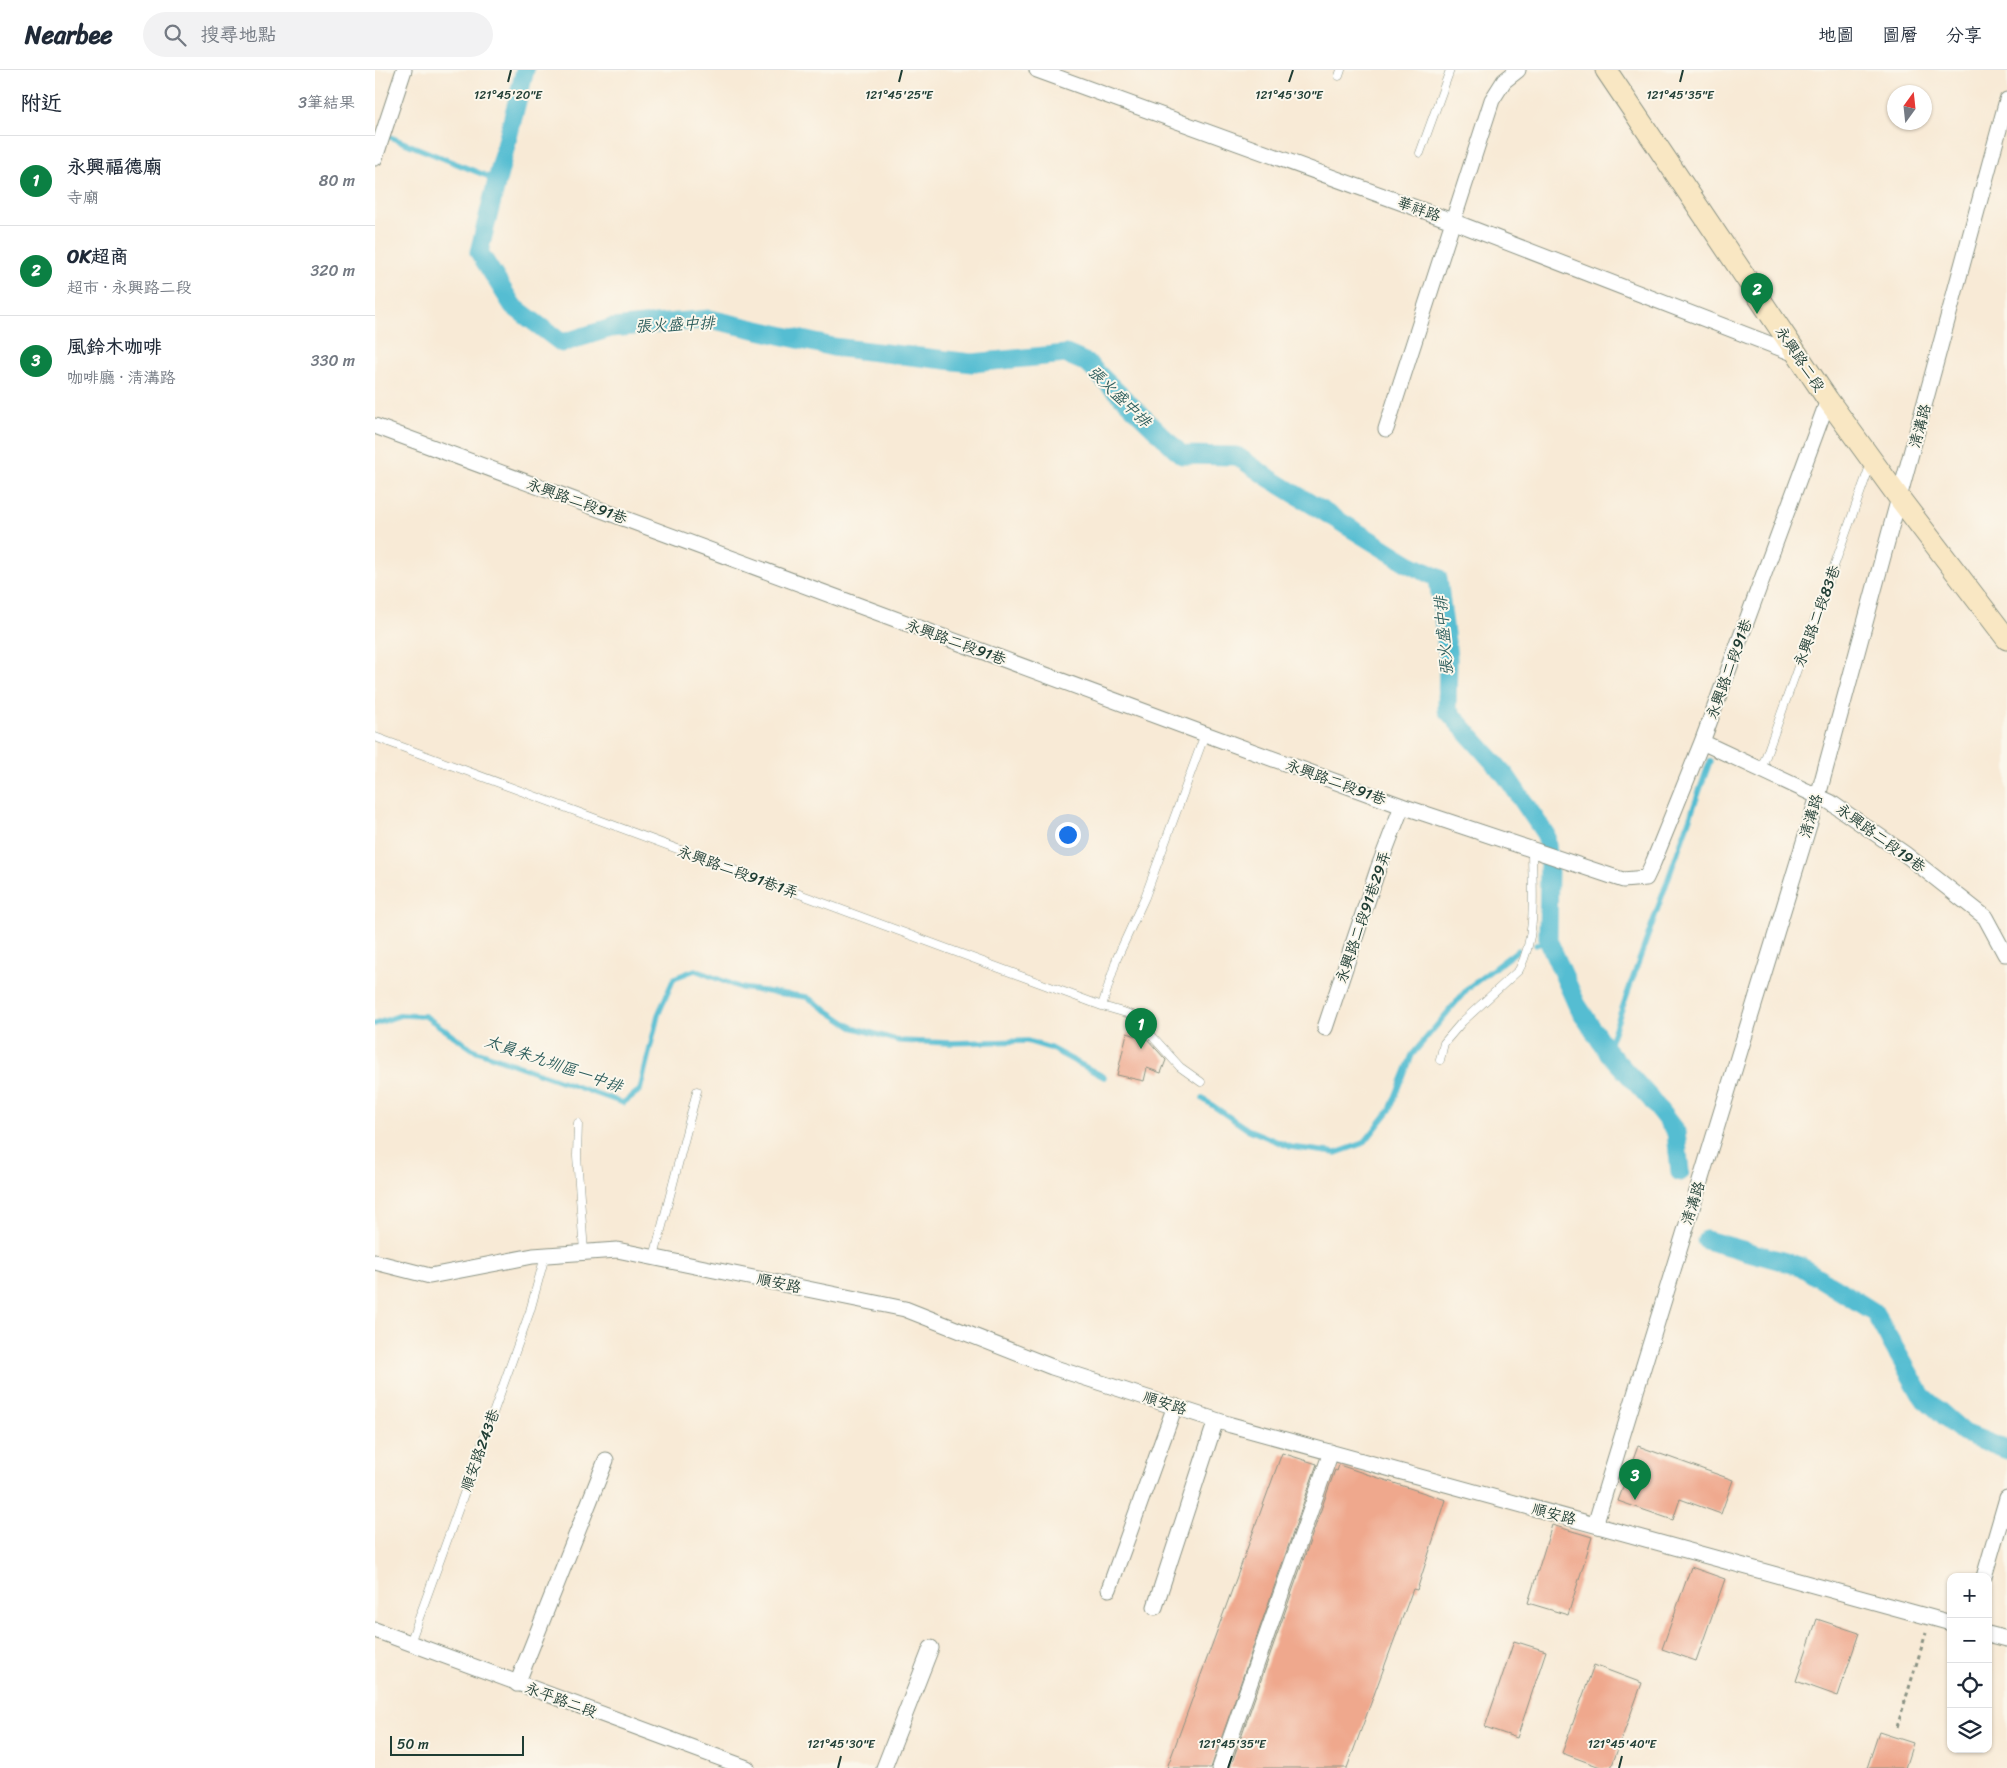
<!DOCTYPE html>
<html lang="zh-TW">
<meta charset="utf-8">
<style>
:root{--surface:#fff;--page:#f2f2f3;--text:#1f2937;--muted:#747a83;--line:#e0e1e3;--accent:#0b8043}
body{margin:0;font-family:Sriracha,"LXGW WenKai TC",sans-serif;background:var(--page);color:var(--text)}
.controls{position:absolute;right:15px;bottom:15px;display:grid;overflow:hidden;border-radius:10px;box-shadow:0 1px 4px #0004}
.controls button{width:45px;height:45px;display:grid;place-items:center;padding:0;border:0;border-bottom:1px solid var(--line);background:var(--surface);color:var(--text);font:25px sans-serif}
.compass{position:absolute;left:1512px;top:15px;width:45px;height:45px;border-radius:50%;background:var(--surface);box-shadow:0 1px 4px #0004;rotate:15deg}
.scale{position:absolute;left:15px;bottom:12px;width:134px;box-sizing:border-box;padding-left:5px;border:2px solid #1f3d34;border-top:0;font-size:14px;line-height:18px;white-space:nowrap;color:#1f3d34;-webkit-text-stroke:4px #fbf7ec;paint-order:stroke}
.you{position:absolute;left:692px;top:764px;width:18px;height:18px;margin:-12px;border:4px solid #fff;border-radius:50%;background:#1a73e8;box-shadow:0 0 0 8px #1a73e833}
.badge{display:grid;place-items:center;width:32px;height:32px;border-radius:50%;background:var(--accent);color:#fff;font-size:16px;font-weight:700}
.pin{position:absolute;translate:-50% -41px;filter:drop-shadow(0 1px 2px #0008)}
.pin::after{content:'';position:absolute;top:26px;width:18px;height:15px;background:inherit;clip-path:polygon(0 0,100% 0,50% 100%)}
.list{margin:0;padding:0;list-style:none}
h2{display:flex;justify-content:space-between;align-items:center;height:65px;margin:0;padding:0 20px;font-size:21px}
h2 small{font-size:16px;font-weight:400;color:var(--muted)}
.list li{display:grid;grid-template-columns:32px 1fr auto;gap:15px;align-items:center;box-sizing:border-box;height:90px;padding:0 20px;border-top:1px solid var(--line)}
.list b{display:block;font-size:19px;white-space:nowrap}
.list p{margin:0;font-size:16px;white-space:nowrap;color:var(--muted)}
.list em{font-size:16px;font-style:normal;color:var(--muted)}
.icon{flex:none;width:28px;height:28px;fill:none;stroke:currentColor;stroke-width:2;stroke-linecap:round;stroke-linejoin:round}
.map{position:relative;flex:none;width:1632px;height:1698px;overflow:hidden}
header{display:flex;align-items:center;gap:30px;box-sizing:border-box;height:70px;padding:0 25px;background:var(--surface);border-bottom:1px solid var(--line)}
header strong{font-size:24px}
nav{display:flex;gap:28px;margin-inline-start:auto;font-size:18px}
.search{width:350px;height:45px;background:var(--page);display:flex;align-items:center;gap:12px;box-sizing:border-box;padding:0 18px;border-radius:28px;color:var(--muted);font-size:19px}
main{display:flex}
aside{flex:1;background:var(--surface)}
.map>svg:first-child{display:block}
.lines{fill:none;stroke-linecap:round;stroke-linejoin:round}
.stream{stroke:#55bdd2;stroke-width:5.5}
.canal{stroke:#55bdd2;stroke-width:19}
.building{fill:#efa88d}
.lane-casing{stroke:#8c9485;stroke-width:9}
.street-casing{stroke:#8c9485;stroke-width:17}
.secondary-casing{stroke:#8c9485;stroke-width:23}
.path{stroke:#8c9485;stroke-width:3;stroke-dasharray:4 4;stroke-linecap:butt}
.lane{stroke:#fff;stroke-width:8}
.street{stroke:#fff;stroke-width:15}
.secondary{stroke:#f9e7c3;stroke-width:21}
.ticks{fill:none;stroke:#1f3d34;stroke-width:2}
.labels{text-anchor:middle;stroke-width:4;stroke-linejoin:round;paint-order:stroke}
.street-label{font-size:15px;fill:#1f3d34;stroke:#fbf7ec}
.water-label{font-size:16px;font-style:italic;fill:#2c5d5c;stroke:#fbf7ec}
.ticks-label{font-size:12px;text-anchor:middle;fill:#1f3d34;stroke:#fbf7ec;stroke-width:4;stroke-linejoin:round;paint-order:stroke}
</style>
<header>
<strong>Nearbee</strong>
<div class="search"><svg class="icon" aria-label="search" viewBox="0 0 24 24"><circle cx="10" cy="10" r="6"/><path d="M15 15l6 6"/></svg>搜尋地點</div>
<nav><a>地圖</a><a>圖層</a><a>分享</a></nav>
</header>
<main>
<aside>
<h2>附近<small>3筆結果</small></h2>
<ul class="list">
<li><span class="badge">1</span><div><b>永興福德廟</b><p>寺廟</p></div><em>80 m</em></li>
<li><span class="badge">2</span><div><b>OK超商</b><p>超市 · 永興路二段</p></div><em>320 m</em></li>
<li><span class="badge">3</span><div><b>風鈴木咖啡</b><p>咖啡廳 · 清溝路</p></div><em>330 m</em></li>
</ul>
</aside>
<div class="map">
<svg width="1632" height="1698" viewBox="0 0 1632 1698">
<rect width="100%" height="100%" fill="#fbf7ec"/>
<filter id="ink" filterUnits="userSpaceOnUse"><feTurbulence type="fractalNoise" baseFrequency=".02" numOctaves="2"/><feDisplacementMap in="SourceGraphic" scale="10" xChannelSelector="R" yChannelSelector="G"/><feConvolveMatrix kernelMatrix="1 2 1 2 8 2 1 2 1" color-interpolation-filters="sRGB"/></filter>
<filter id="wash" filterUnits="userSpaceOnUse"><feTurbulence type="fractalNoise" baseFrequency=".0096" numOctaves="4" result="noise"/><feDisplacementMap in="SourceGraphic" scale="20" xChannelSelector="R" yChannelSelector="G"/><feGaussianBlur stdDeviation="1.12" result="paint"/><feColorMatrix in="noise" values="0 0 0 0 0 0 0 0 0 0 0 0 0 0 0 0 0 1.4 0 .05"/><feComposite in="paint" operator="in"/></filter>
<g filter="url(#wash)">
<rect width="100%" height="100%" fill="#f8ead6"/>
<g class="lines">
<!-- stream -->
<path class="stream" d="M15 67 112 106 120 118
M1161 875 1173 870
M0 954 26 945 50 946 99 980 248 1033 265 1020 283 945 299 908 320 900 366 918 432 927 477 957 524 971 576 973 652 971 675 978 729 1007
M1232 981 1335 691
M828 1029 872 1059 915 1077 961 1083 989 1073 1015 1040 1037 985 1093 918 1143 880"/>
<!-- canal -->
<path class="canal" d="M150 0 104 182 138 236 187 273 236 258 335 249 458 277 597 293 691 284 712 293 807 385 862 386 894 408 1034 494 1063 508 1073 587 1072 640 1131 706 1171 765 1174 794 1173 870 1202 935 1232 981 1275 1028 1301 1062 1305 1102
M1331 1170 1425 1196 1499 1242 1547 1326 1589 1363 1632 1380"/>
</g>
<g id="blocks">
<!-- building -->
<path class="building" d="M752 963 772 969 791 990 786 1003 772 998 769 1011 742 1005Z
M1263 1376 1358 1410 1346 1444 1305 1429 1298 1450 1243 1431Z
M907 1383 942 1394 836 1698H792Z
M964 1395 1071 1430 1042 1520 1038 1519 972 1698H855L960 1400 962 1401Z
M1177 1455 1217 1467 1193 1545 1153 1533Z
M1316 1497 1350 1509 1321 1591 1287 1579Z
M1442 1549 1484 1563 1463 1626 1421 1611Z
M1139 1571 1171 1581 1142 1668 1110 1657Z
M1219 1595 1267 1613 1236 1698H1228L1187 1683Z
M1504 1662 1538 1673 1530 1698H1492Z"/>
</g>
</g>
<g filter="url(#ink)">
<use href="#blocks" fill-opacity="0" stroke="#8c9485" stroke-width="1"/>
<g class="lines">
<!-- lane casing -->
<g class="lane-casing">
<path id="lane" d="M964 6 966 0
M1045 83 1075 0
M0 667 727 936 758 945 805 997 826 1012
M1386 700 1496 393
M727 936 742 888 770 827 830 664
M1065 990 1069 973 1087 952 1144 900C1163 864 1157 819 1157 780
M203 1053 202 1086 209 1182
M279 1187 322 1021
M35 1573 155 1241 170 1186"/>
</g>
<!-- street casing -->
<g class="street-casing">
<path id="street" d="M662 0 1077 151 1423 285
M0 88 29 0
M0 356 830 664 1027 736 1248 810 1271 808 1278 793 1327 672 1453 330
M1011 359 1117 30 1129 11 1143 0
M1327 672 1455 732 1530 784 1610 847 1630 884H1632
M950 958 1003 799 1027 736
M0 1192 55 1206 158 1186 242 1180 530 1239 677 1297 856 1355 1576 1553
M1220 1455 1443 726 1632 30
M1609 1507 1632 1428
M734 1519 800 1336
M780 1537 841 1350
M0 1560 372 1698
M1613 1564 1632 1569
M142 1614 231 1390
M509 1698 556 1578
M845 1698 956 1382"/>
</g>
<!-- secondary casing -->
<g class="secondary-casing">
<path id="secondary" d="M1231 0 1453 330 1525 429 1632 569"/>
</g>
<!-- path -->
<path class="path" d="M1522 1657 1551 1563"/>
<!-- lane -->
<use href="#lane" class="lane"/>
<!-- street -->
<use href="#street" class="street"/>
<!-- secondary -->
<use href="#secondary" class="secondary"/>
</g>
</g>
<!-- ticks -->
<path class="ticks" d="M133 12 136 0M524 12 527 0M914 12 918 0M1305 12 1308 0M463 1698 466 1686M853 1698 857 1686M1244 1698 1247 1686"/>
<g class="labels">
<!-- street labels -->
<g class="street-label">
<text transform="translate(1044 139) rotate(20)" y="5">華祥路</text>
<text transform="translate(1425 289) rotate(56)" y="5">永興路二段</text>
<text transform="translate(1545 356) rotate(-75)" y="5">清溝路</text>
<text transform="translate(202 431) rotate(20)" y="5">永興路二段91巷</text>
<text transform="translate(1442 546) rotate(-70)" y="5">永興路二段83巷</text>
<text transform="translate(581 572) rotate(20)" y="5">永興路二段91巷</text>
<text transform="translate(1354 599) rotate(-70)" y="5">永興路二段91巷</text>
<text transform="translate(961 712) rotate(20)" y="5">永興路二段91巷</text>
<text transform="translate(1436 746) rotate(-73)" y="5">清溝路</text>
<text transform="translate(1506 768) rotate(36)" y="5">永興路二段19巷</text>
<text transform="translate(363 802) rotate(20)" y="5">永興路二段91巷1弄</text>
<text transform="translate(988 847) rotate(-71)" y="5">永興路二段91巷29弄</text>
<text transform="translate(1318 1133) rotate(-72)" y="5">清溝路</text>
<text transform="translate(404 1213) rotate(12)" y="5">順安路</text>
<text transform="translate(790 1333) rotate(18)" y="5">順安路</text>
<text transform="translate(105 1380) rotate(-70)" y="5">順安路243巷</text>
<text transform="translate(1179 1444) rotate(15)" y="5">順安路</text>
<text transform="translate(186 1630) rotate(20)" y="5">永平路二段</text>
</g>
<!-- water labels -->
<g class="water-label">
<text transform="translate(300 254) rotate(-3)" y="6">張火盛中排</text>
<text transform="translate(745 326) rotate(44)" y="6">張火盛中排</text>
<text transform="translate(1068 566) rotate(-95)" y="6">張火盛中排</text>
<text transform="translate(179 993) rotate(19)" y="6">太員朱九圳區一中排</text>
</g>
</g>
<g class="ticks-label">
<text x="133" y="29">121°45'20"E</text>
<text x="524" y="29">121°45'25"E</text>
<text x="914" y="29">121°45'30"E</text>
<text x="1305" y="29">121°45'35"E</text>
<text x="466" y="1678">121°45'30"E</text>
<text x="857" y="1678">121°45'35"E</text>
<text x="1247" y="1678">121°45'40"E</text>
</g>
</svg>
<div class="controls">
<button>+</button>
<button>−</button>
<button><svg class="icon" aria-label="locate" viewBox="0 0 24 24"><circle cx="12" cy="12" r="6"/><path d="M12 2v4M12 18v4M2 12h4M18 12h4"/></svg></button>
<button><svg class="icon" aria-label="layers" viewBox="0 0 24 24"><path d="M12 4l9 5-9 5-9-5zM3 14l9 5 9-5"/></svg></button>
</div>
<svg class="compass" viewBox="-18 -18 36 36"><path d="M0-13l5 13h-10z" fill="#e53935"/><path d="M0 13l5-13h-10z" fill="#747a83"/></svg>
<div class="scale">50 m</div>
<div class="you"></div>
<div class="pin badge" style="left:766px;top:979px">1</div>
<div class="pin badge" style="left:1382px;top:244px">2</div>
<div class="pin badge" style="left:1260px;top:1430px">3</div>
</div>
</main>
